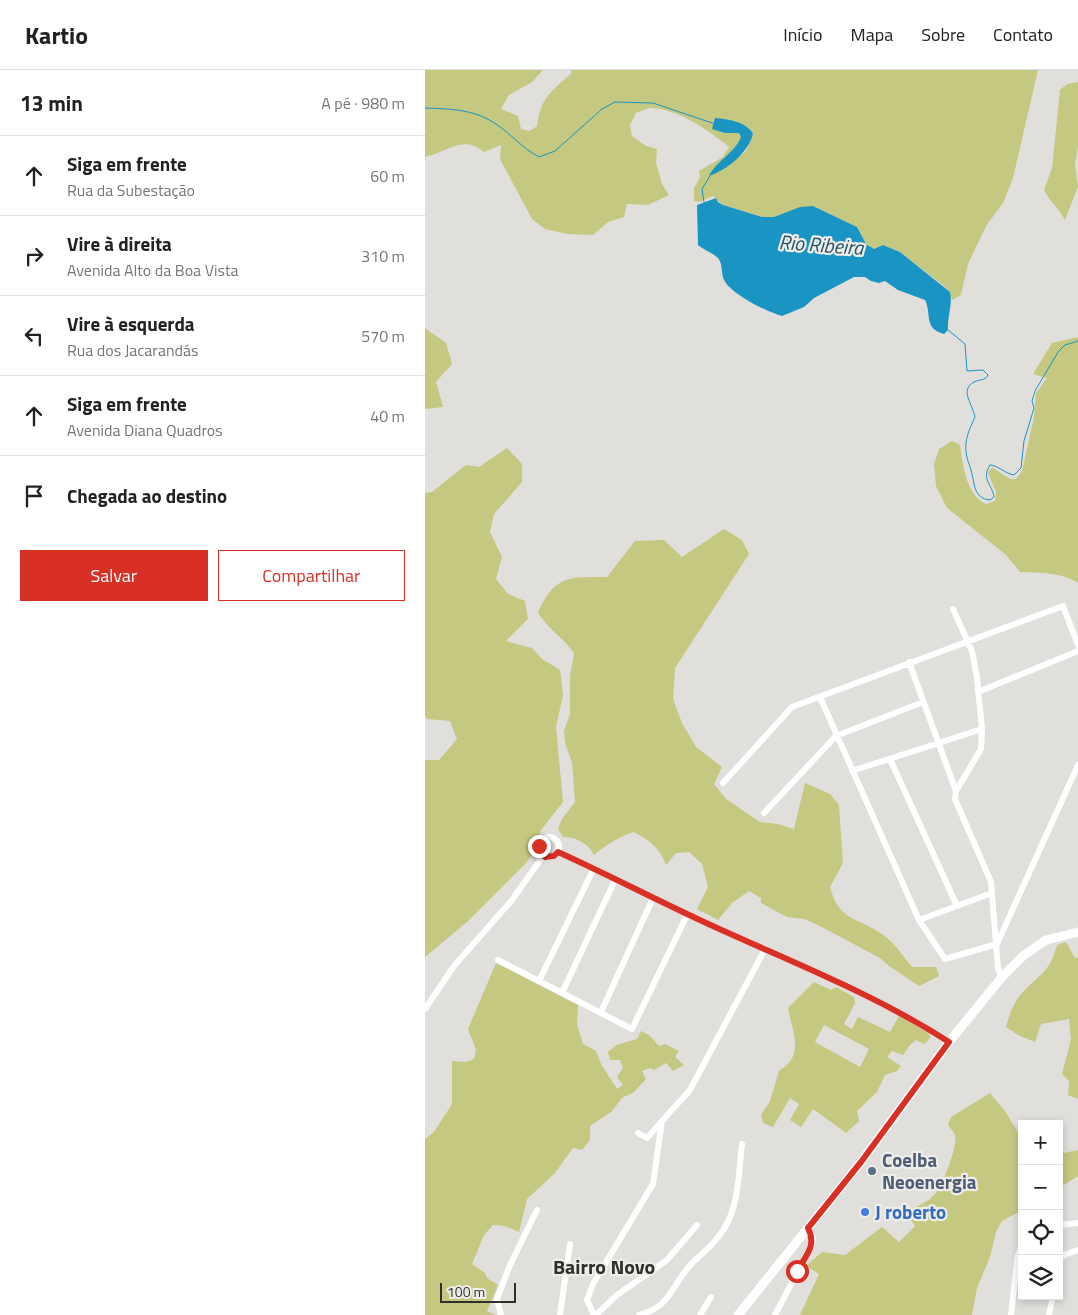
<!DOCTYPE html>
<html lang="pt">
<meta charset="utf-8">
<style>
:root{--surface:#fff;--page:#f2f2f2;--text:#222;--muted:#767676;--line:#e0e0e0;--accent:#d93025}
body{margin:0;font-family:"Titillium Web",sans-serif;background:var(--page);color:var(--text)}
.controls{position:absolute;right:15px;bottom:15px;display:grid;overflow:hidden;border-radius:0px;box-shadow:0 2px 8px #0003}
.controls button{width:45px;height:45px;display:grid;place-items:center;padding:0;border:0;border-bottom:1px solid var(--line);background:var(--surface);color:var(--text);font:25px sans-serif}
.scale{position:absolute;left:15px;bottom:12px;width:76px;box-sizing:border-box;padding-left:5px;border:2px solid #302f2e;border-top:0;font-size:14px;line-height:18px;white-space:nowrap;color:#302f2e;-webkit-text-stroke:4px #eeede9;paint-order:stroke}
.stop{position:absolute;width:15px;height:15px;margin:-11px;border:4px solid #d93025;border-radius:50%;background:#fff}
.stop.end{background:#d93025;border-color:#fff;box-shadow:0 1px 5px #0008}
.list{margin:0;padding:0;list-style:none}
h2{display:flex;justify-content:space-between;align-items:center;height:65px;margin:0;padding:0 20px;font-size:21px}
h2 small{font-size:16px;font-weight:400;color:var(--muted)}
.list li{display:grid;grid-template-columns:32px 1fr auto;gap:15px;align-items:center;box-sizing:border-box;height:80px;padding:0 20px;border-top:1px solid var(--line)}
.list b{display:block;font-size:19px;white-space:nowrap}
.list p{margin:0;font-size:16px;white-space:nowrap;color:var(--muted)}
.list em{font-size:16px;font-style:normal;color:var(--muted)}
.actions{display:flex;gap:10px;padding:15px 20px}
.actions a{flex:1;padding:11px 0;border:1px solid var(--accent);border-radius:0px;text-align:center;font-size:18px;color:var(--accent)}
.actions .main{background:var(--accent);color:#fff}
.icon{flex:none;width:28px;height:28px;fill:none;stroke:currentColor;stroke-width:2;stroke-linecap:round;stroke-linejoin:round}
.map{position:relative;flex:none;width:653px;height:1245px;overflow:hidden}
header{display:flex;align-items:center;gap:30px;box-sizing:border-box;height:70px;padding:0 25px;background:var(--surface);border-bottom:1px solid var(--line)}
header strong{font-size:24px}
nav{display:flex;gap:28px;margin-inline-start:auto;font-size:18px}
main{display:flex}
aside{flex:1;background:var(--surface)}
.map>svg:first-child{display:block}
.green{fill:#c4c880;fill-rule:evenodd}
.water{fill:#1a94c3}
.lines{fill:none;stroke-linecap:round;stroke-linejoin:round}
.stream{stroke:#1a94c3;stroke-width:1}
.minor{stroke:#fff;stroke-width:6}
.major{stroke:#fff;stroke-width:9}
.route{stroke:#d93025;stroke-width:6}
.service-dot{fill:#5c6f8a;stroke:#eeede9;stroke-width:2}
.shop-dot{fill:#3f7fe0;stroke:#eeede9;stroke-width:2}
.labels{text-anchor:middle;stroke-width:4.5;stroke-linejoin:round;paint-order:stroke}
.service-label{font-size:19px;font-weight:bold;fill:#4e5e75;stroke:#eeede9;text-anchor:start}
.shop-label{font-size:19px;font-weight:bold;fill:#366cbe;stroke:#eeede9;text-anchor:start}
.water-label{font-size:20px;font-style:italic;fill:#265368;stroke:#eeede9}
.neighbourhood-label{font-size:20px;font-weight:bold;fill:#302f2e;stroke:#eeede9}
</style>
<header>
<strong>Kartio</strong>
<nav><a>Início</a><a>Mapa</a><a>Sobre</a><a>Contato</a></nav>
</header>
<main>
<aside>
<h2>13 min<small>A pé · 980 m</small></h2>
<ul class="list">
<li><svg class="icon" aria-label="ahead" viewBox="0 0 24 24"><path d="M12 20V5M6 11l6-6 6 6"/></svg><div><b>Siga em frente</b><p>Rua da Subestação</p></div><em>60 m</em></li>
<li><svg class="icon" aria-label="right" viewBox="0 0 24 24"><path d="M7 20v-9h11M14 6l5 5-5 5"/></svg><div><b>Vire à direita</b><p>Avenida Alto da Boa Vista</p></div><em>310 m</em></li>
<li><svg class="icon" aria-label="left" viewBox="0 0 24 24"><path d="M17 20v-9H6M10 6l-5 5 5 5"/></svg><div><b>Vire à esquerda</b><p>Rua dos Jacarandás</p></div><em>570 m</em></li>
<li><svg class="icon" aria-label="ahead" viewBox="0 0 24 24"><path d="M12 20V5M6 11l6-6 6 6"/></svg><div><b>Siga em frente</b><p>Avenida Diana Quadros</p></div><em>40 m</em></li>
<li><svg class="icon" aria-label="arrive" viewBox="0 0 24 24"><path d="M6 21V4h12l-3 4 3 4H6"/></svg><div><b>Chegada ao destino</b></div></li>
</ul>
<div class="actions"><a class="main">Salvar</a><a>Compartilhar</a></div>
</aside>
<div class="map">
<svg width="653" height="1245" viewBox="0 0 653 1245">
<rect width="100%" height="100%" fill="#e1dfdc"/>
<!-- green -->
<path class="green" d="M0 0H118L107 12 84 25 76 39 93 46 96 59 105 61 112 56C115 29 126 21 146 4V0H613L588 108 578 133 561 156 543 194 536 225 527 230 525 222 519 216 475 182 458 175 449 179 441 174 432 157 388 136 349 147H337L298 135 288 126 274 132 269 131V118L275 107 274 101 298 87 304 77C283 60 254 39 226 38 221 38 215 42 211 43L205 55 207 66 221 76 232 79 231 93 237 114 244 125 223 135 202 134 199 147 183 152 168 165 143 164 120 159 107 149 75 89 76 75 59 82C39 64 22 82 0 87ZM297 49 322 56 328 64 321 81 292 103C299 86 309 83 316 67L314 63H299Z
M653 12V76L650 95 653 117 640 150C634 139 625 132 619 120L627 98 635 20 642 14Z
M0 258 21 273 27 294 11 312 18 337 0 339Z
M653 267V513C636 502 615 503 595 502L581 485 522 438 511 416 509 394 514 379 527 371 535 375C538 395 541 425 561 434L570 431 571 422 563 403 565 399 568 398 585 409H591L597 401 609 347 611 323 622 308 608 304 627 273Z
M82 378 97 394V412L69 444 65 462 77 487 71 509 83 524 100 531 103 549 81 571 107 578 117 589 135 600 138 625 131 657 138 732 116 760 109 781 102 792 42 852 0 887V690H14L32 669 25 651 2 649 0 646V423L7 422 41 395 54 397Z
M299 459 317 470 324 484 250 598 248 629 257 653 271 677 297 697 289 714 301 729 335 752 353 754 369 759 380 713 405 724 414 735 418 793 405 817C415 855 436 846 462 868 472 876 479 888 487 897H511L514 906 494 916 464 896 455 888 393 855 379 849 362 847 336 833V828L324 821 307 833 293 850 272 839 283 817 277 794 264 782 251 783 241 795C235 778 224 770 209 762 197 765 178 777 169 785 163 773 151 767 138 767L133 759 137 749 150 732 147 693 140 673 139 661 145 644V606L149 583C137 566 124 561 113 542 130 504 146 507 182 507L210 471 239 470 257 487Z
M641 872 650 888H653V1029L643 1025 644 1011 637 1004 646 969 644 949 616 954 610 972 593 965 581 957C585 944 588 932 598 922 615 904 625 902 632 875Z
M71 893 153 935 152 954 158 974 171 981 176 994 192 1019 198 1015 192 1007 198 998 195 990H185L183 982 191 975 212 969 216 961 224 965 234 976 240 974 254 981 250 987 259 995 248 1001 241 993 229 1000 225 998 217 1001 221 1009 208 1023 198 1027 186 1042 165 1056V1070L157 1080 148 1078 130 1103 102 1129 94 1162 80 1156 68 1155 59 1165 47 1194 60 1203 62 1208 73 1215 62 1241 71 1245H0V1069L9 1062 27 1034V991L41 992 49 989 51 980 43 959Z
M389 912 406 920 411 917 429 927 430 933 419 954 427 959 433 947 465 962 474 946 503 963 506 967 499 974 491 970 484 976 478 985 467 981 462 987 476 996 472 1001 460 1005 452 1022 432 1041 434 1051 421 1063 388 1039 376 1057 365 1050 374 1034 365 1028 348 1057 338 1053 336 1045 345 1031 354 1001C381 985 367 961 363 938ZM399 955 444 979 435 997 390 972Z
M565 1023 582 1044 597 1070V1140L577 1151 571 1162 565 1187 552 1218 547 1245H375L394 1204 381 1196 397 1182 420 1185 457 1157 474 1172 490 1156 481 1141C489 1137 502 1133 508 1126 517 1118 533 1076 530 1065 529 1062 525 1058 523 1055L526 1047Z
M634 1075 639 1083 653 1080V1106L634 1118Z"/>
<!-- water -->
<path class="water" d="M290 48C302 49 323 52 328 64 323 83 302 100 284 106 292 90 309 84 316 67L314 63H300L287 59Z
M291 128 293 132 298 135 337 147H349L375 137 388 136 432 157 441 174 449 179 458 175 475 182 525 222C528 234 522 247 523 260L519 264C498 258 507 244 500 230L473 220 460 211 454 213 446 211 440 207H429L389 228 379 237 357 246C342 242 306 224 299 210 296 204 298 194 293 188 288 183 279 180 273 175L272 135Z"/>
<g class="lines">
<!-- stream -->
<path class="stream" d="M0 38C25 39 49 39 71 54 86 64 97 78 114 87L130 81 177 39 190 32 228 33 290 54
M279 132 277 119 285 106
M523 260 540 274 542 301 558 300 563 305C560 311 555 309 549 312 534 320 548 335 550 347 546 356 542 364 541 373 540 384 543 391 546 400 550 414 548 428 565 430L569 427C567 414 556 409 565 395 572 395 581 404 589 405L596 398 599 371 609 338 607 331 610 321 633 282 640 275 653 271"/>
<!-- minor -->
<path class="minor" d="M528 539 547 581 552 608 557 659 556 679 531 721 530 729 566 812 573 899 577 907
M484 592 531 721
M553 622 653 581
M395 627 494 850 520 889 572 874 653 695
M465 689 532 836
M427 701 557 659
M298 713 367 637 638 536 653 575
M339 743 411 666 498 632
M114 777a10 10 0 1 1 20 0a10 10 0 1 1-20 0Z
M133 782C186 806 237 833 290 857 369 893 451 925 524 972
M494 850 567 823
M73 890 207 959 262 845
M114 911 169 798
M137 923 190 810
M0 939 29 896 87 830 118 786
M176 942 228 828
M213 1063 222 1068 237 1051
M634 1155 653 1153
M634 1189 641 1184 653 1180
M76 1245 72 1229 85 1195 112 1140
M135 1245 145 1174
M169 1245 162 1230 168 1214 228 1114 237 1051 265 1020 340 879
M171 1245 192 1225 242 1190 272 1155
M214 1245C244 1237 245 1220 262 1199 270 1188 285 1179 294 1166 315 1140 313 1105 317 1074
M275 1245 286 1227
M350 1245 387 1174 388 1168 383 1158
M586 1245 593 1185 597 1176
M624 1245 628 1226"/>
<!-- major -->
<path class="major" d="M313 1245 436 1092 524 972 577 907 598 886 621 870 653 862"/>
</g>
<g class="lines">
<!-- route -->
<path class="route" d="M114 776 115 782 120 787 129 786 133 782C186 806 237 833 290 857 369 893 451 925 524 972L436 1092 383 1158C392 1176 381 1185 372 1201"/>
</g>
<!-- markers -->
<circle class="service-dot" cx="447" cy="1101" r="5"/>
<circle class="shop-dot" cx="440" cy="1142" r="5"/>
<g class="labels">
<!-- service labels -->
<g class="service-label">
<text x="457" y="1097">Coelba<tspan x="457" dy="22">Neoenergia</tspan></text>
</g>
<!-- shop labels -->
<g class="shop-label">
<text x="450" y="1149">J roberto</text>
</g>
<!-- water labels -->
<g class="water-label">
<text transform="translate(396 175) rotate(4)" y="7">Rio Ribeira</text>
</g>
<!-- neighbourhood labels -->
<g class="neighbourhood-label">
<text x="179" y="1204">Bairro Novo</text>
</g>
</g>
</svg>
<div class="controls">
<button>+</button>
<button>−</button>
<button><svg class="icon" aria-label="locate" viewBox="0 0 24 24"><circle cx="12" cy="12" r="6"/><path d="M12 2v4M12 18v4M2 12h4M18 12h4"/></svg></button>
<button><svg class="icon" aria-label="layers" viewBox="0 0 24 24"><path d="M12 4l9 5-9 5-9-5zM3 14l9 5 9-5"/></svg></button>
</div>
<div class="scale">100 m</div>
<div class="stop" style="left:372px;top:1201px"></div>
<div class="stop end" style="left:114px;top:776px"></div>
</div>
</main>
